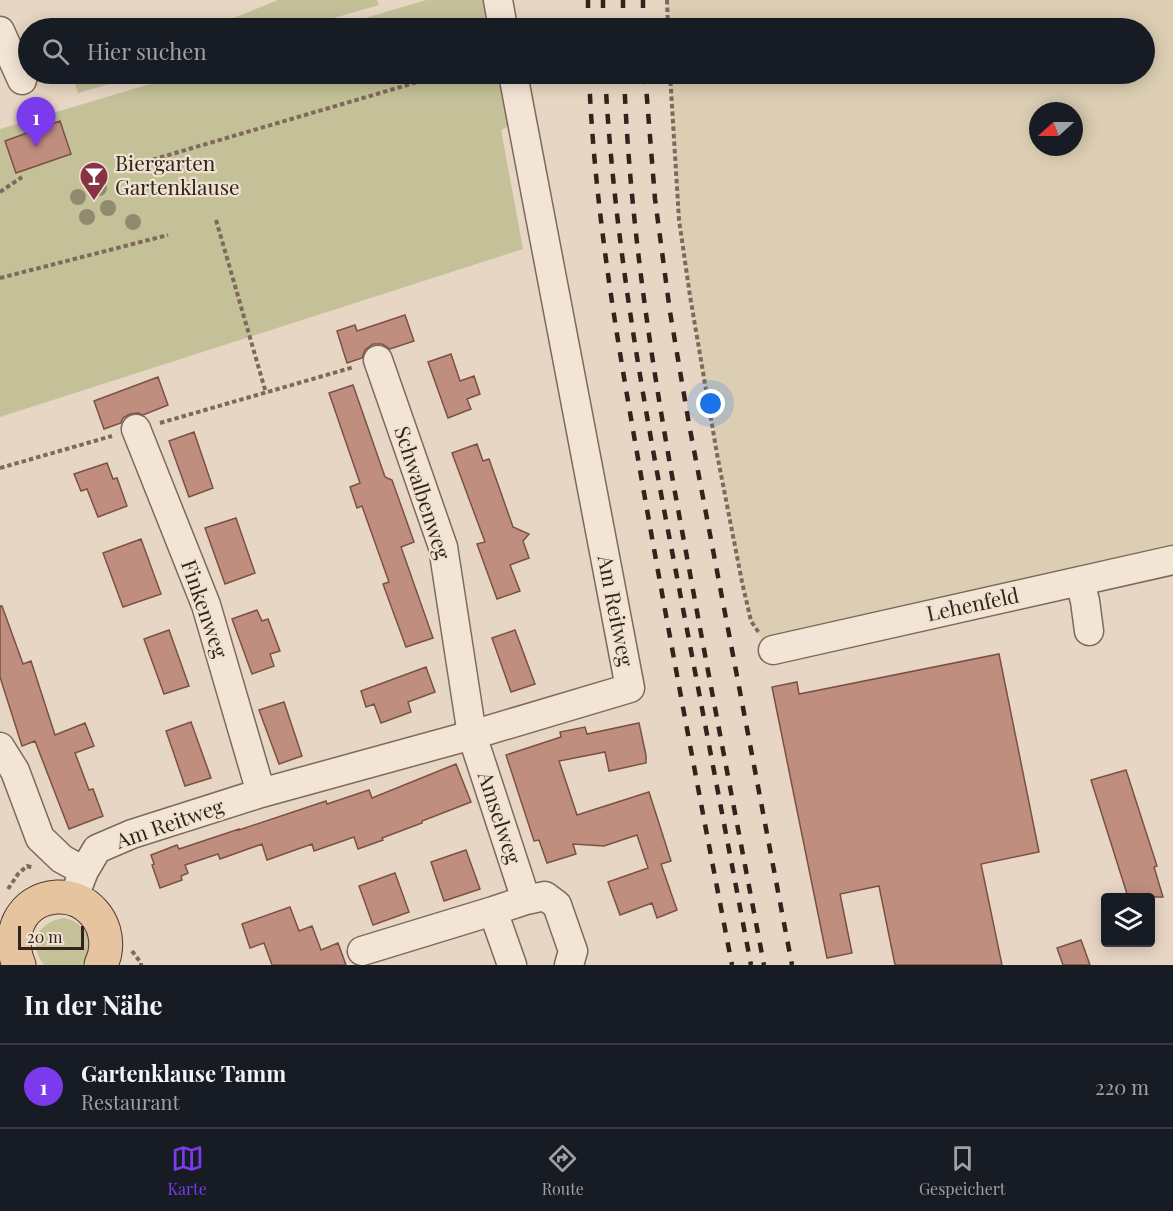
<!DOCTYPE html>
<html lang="de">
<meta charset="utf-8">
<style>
:root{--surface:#171b24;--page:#242831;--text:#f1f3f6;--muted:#9ea1a6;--line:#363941;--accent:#7c3aed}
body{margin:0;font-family:"Playfair Display",serif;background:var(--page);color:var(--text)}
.controls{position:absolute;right:18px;bottom:18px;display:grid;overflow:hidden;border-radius:6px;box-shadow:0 3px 15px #0003}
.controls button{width:54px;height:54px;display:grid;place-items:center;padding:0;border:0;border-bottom:2px solid var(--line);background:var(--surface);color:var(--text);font:30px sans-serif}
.compass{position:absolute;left:1029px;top:102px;width:54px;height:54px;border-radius:50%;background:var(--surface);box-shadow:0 3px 15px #0003;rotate:249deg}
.scale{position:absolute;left:18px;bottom:15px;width:66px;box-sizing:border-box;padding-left:6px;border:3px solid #31241e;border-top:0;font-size:16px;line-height:21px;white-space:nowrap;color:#31241e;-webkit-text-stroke:4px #f0e2d1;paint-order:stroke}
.you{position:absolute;left:711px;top:404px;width:21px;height:21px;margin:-15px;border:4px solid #fff;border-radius:50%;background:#1a73e8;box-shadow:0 0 0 9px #1a73e833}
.badge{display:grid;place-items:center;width:39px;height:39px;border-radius:50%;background:var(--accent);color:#fff;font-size:20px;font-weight:700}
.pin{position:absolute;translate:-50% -50px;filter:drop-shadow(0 2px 3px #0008)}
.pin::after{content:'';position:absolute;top:32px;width:21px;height:18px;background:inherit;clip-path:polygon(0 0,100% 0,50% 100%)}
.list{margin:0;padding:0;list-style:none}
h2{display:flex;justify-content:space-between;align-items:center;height:78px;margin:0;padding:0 24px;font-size:26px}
h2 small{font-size:20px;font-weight:400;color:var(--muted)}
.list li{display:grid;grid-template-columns:39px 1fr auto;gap:18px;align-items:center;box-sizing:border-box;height:84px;padding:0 24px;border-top:2px solid var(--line)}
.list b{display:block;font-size:22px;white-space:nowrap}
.list p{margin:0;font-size:20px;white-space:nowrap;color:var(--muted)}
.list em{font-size:20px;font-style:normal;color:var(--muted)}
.icon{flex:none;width:33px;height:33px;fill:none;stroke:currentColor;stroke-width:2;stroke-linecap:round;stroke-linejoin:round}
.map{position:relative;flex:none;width:1173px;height:965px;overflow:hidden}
.search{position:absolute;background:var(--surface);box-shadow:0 3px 15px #0003;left:18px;right:18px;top:18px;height:66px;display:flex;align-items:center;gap:15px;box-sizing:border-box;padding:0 21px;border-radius:33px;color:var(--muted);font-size:22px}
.sheet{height:162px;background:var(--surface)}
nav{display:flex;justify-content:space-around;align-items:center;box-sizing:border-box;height:84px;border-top:2px solid var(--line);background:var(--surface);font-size:16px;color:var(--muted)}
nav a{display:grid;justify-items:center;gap:3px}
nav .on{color:var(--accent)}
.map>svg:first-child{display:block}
.farmland{fill:#dcceb2;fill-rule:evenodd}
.green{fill:#c4c199}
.building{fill:#c08e7e;stroke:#7b5145;stroke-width:1.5}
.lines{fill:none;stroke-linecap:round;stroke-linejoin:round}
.minor-casing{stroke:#7f695c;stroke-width:31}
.major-casing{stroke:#4d3930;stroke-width:35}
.path{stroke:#7f695c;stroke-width:4;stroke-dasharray:4.5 3;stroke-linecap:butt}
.minor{stroke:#f3e5d5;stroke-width:28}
.major{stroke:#e6c49f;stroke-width:33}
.rail{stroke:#31241e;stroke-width:4.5;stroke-dasharray:10 10;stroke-linecap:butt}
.tree{fill:#908a6e}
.labels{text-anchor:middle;stroke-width:4.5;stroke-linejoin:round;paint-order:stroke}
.poi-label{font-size:21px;fill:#31241e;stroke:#f0e2d1;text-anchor:start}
.street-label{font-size:21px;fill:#31241e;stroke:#f0e2d1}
</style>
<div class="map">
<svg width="1173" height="965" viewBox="0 0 1173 965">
<rect width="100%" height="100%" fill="#e7d6c3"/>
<!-- farmland -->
<path class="farmland" d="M667 0H1173V560L773 650 762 640 751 621 742 582 703 375 679 220 670 74H1144V28H668ZM1038 111H1074V147H1038Z"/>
<!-- green -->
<path class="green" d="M278 0H377L379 5 299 28H209Z
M426 0H487L493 28H332Z
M101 74H144L78 93 75 84Z
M183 74H503L514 123 501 130 523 249 0 417V129Z
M64 918C89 924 97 945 82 965H44C27 943 38 922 64 918Z"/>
<!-- building -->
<path class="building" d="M60 121 71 154 16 173 5 141Z
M405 315 414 341 390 349 382 344H373L365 350 362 358 347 363 337 331 355 325 357 331Z
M451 354 460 381 474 376 480 394 467 399 471 409 448 418 428 362Z
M158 377 168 405 143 415 138 413 130 414 123 418 121 423 104 429 94 401Z
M353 385 385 477 392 480 414 542 401 547 433 638 406 647 383 584 389 582 362 506 357 508 350 487 360 483 329 393Z
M194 432 213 488 189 497 169 441Z
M477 444 483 461 489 459 513 527 529 534 523 541 529 558 510 565 520 591 497 599 477 544 485 542 452 453Z
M107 463 113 479 117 478 127 506 98 517 87 489 81 491 74 474Z
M236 518 255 573 225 584 205 528Z
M141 539 161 594 123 607 103 553Z
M0 606H2L23 664 31 661 55 735 85 723 94 746 75 753 89 790 93 789 103 816 69 829 35 741 22 746 0 677Z
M257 610 262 621 268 619 280 651 270 654 274 666 252 674 232 619Z
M169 630 189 686 164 694 144 639Z
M515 630 535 684 511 692 492 638Z
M999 654 1039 852 981 864 1002 965H895L879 886 840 894 852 953 827 958 772 687 797 682 799 694Z
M426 667 435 692 408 702 411 712 381 723 374 704 366 707 361 691Z
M284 702 302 756 279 764 259 710Z
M191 722 211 778 185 786 166 731Z
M639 723 646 755V763L609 771 605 752 559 761 577 815 649 792 671 861 661 864 677 910 657 918 652 903 620 915 608 882 648 868 637 835 604 846 573 844 576 854 547 863 539 840 534 841 506 755 561 737 560 732 585 727 587 734Z
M456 764 471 802 422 821V823L382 838 383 840 358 849 354 837 314 851 312 844 267 860 262 844 220 859 218 854 185 865 188 873 181 876 182 880 160 888 152 865 154 864 151 855 177 845 179 849 239 829V830L326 801 327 804 369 790 372 798Z
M1126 770 1157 866 1154 867 1163 897H1128L1091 780Z
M466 850 480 889 444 901 431 862Z
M395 873 409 912 373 925 359 886Z
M290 907 299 931 312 926 321 950 338 943 346 965H272L264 943 250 948 242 924Z
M1081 940 1090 965H1063L1057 948Z"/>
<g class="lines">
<!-- minor casing -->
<g class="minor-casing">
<path id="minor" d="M498 0 503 28
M0 31 22 80
M378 360 443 547 472 735 526 900
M136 429 206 605 261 793
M1080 582 1085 601 1089 631
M773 650 1173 560
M0 747 15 771 40 838 62 859 84 871
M73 899 84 871 97 849 132 834 261 793 472 735 630 688 513 74
M493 911 512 965
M362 951 493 911 526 900 545 896 557 905 573 951 569 965"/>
</g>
<!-- major casing -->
<g class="major-casing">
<path id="major" d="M19 965C6 934 21 899 57 897 87 895 110 923 105 952 105 956 102 961 101 965"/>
</g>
<!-- path -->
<path class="path" d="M667 0 668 28
M670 74 679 220 690 296 717 454 742 582 751 621 759 633
M124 168 445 74
M0 192 22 177
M216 220 266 393
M0 278 168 235
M160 423 354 367
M0 468 112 436
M8 889 18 874 27 866 34 868
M132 951 141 963V965"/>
<!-- minor -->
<use href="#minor" class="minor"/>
<!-- major -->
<use href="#major" class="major"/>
<!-- rail -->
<path class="rail" d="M588 28V0
M603 28V0
M623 28V0
M643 28V0
M589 74C594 206 617 339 640 470 669 635 700 800 732 965
M605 74C614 242 644 407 676 572 701 703 726 834 751 965
M624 74C630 240 658 404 689 568 713 700 739 833 764 965
M645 74 655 199 670 312 689 424 792 965"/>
</g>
<!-- trees -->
<g class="tree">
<circle cx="99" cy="188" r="8"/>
<circle cx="78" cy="197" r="8"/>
<circle cx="108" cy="208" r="8"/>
<circle cx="87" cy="217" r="8"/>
<circle cx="133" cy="222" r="8"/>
</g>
<!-- icons -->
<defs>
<g id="bar-pin" transform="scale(1.5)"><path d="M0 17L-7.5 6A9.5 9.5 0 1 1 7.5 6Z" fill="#863443" stroke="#f0e2d1"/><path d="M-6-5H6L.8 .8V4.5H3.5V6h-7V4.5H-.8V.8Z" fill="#fff"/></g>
</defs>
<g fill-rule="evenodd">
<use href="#bar-pin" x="94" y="176"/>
</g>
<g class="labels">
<!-- poi labels -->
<g class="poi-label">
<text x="115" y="171">Biergarten<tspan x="115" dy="24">Gartenklause</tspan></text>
</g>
<!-- street labels -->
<g class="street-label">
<text transform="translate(422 493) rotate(72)" y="7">Schwalbenweg</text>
<text transform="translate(973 605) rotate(-12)" y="7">Lehenfeld</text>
<text transform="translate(204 609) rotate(71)" y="7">Finkenweg</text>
<text transform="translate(615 611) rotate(79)" y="7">Am Reitweg</text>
<text transform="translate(499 818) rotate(72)" y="7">Amselweg</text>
<text transform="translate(170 824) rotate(-19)" y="7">Am Reitweg</text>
</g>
</g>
</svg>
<div class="controls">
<button><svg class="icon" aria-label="layers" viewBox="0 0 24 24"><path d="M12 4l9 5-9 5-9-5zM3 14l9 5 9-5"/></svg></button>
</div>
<svg class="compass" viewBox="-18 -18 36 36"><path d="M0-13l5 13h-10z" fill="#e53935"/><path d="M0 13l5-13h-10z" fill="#9ea1a6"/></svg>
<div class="scale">20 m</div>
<div class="you"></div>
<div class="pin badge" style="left:36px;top:147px">1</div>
<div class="search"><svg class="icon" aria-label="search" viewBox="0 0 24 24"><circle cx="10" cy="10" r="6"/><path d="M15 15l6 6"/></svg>Hier suchen</div>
</div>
<section class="sheet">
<h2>In der Nähe<small></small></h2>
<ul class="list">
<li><span class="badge">1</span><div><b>Gartenklause Tamm</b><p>Restaurant</p></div><em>220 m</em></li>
</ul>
</section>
<nav>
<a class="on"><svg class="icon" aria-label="map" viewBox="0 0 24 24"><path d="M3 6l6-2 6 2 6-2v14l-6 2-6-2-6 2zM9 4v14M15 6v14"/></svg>Karte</a>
<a><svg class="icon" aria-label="directions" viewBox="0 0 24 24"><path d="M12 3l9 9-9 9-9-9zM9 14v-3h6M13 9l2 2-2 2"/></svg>Route</a>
<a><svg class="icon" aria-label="saved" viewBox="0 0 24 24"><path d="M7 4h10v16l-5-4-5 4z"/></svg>Gespeichert</a>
</nav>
